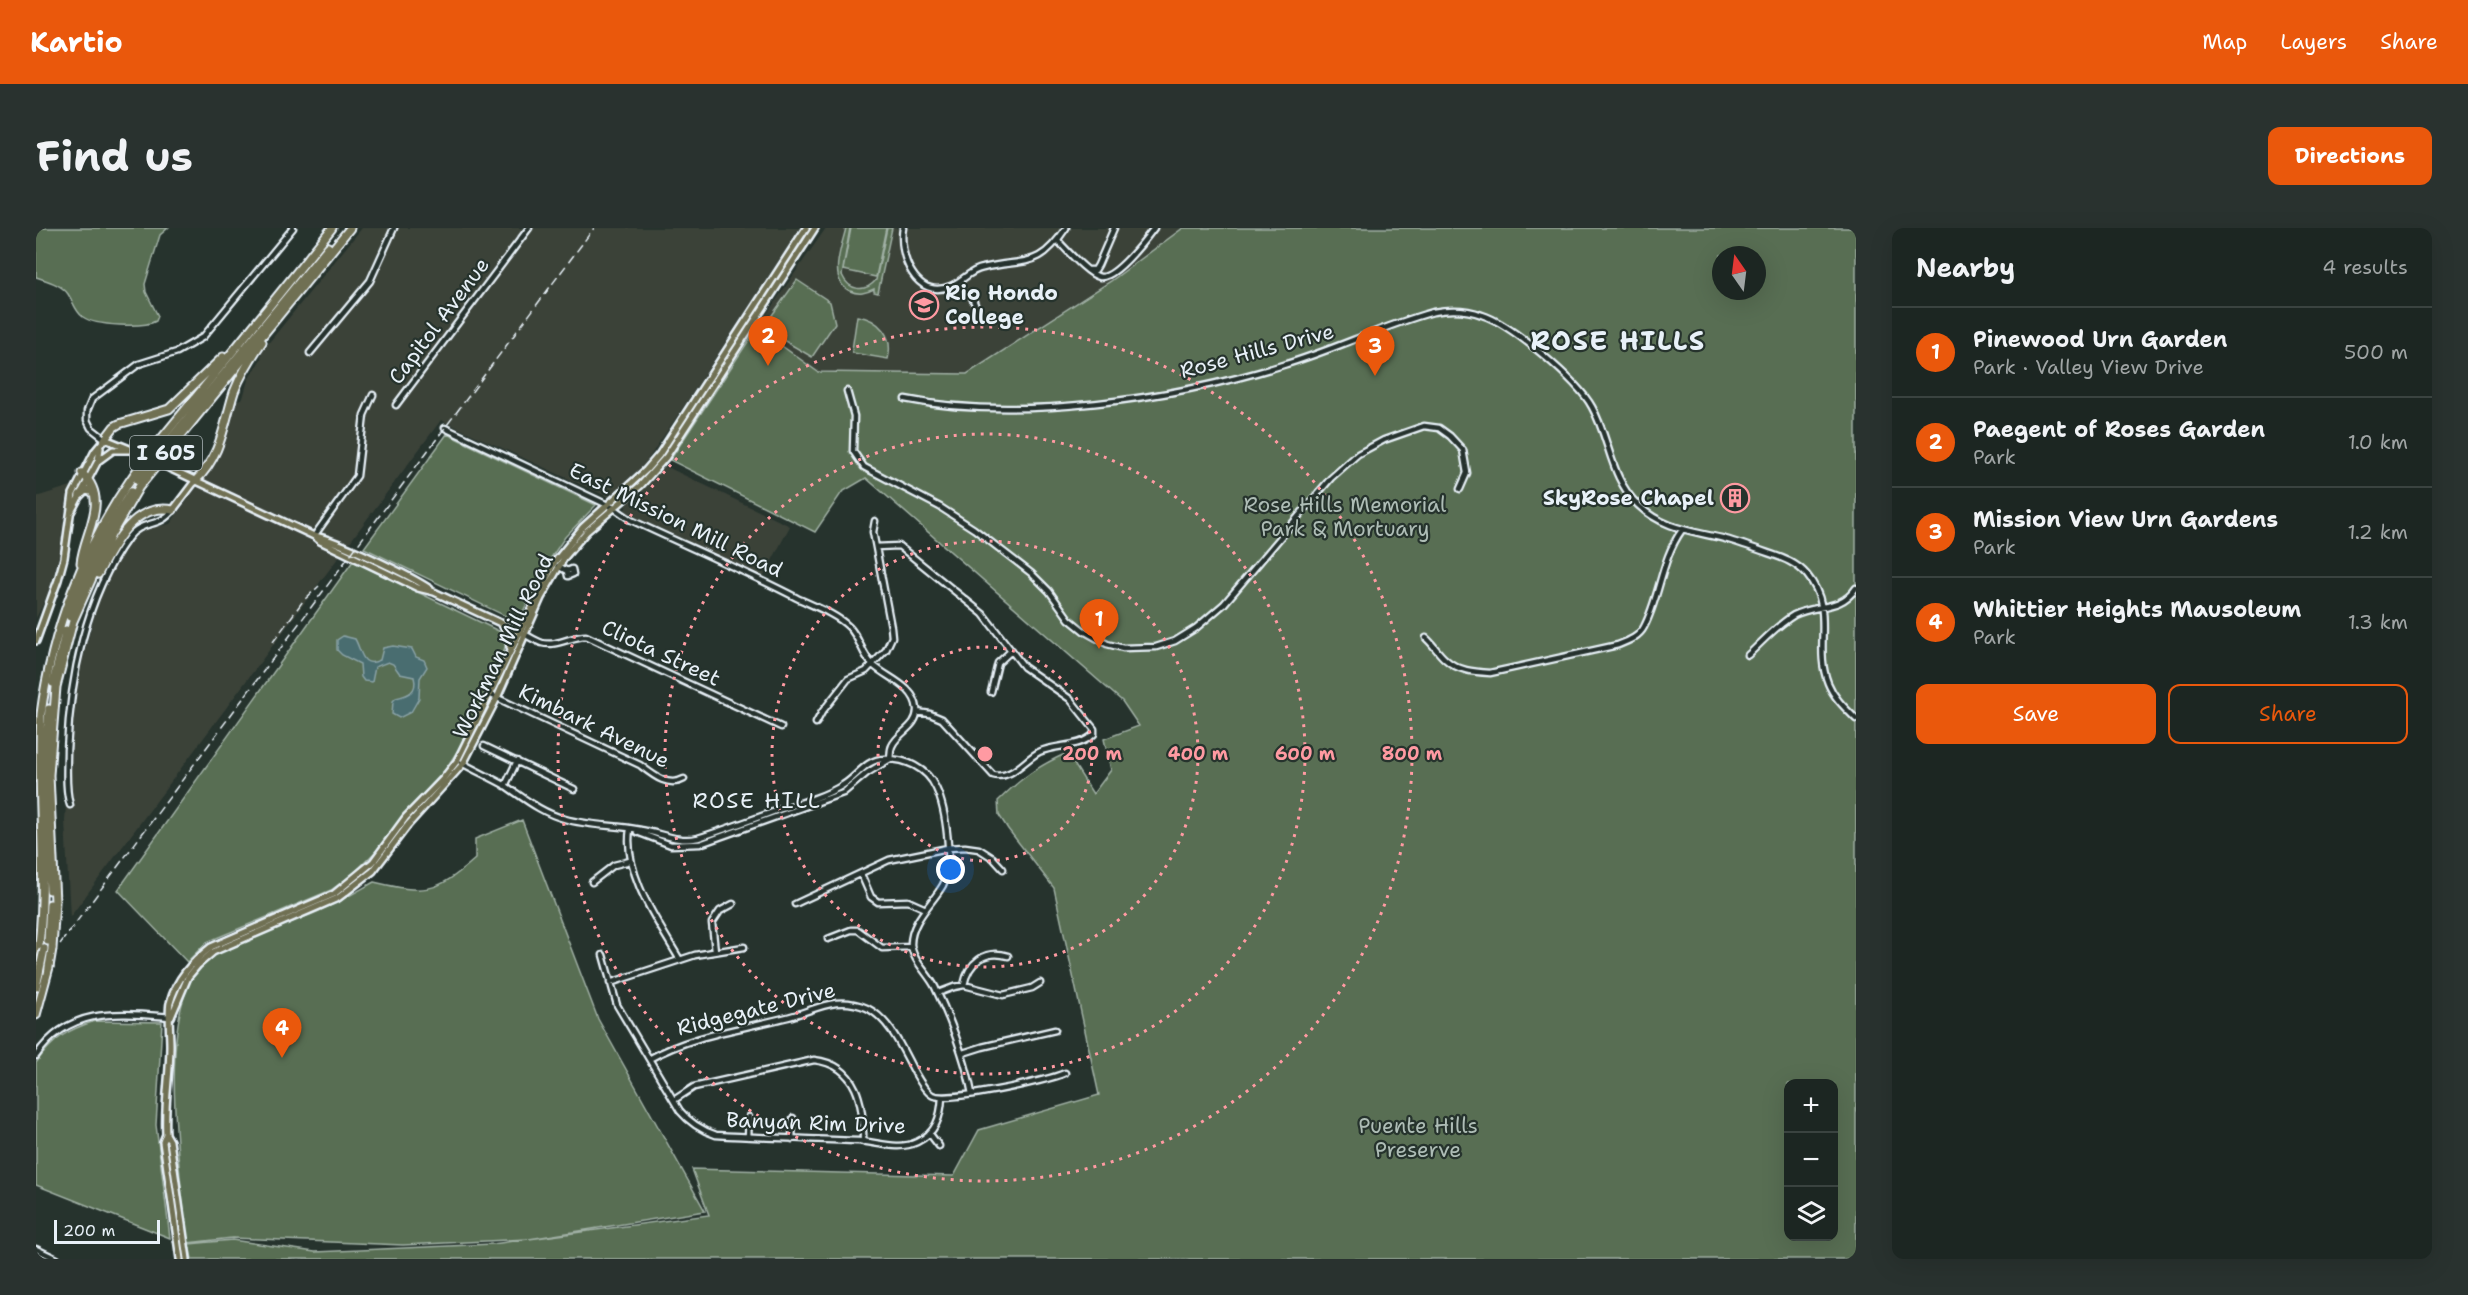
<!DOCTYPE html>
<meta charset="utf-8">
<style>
:root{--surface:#1c2622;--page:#29322f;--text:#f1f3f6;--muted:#a0a5a5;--line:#3a4340;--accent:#ea580c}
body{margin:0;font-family:"Shantell Sans",sans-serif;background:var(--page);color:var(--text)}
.controls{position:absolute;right:18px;bottom:18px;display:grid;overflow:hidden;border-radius:12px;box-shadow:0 6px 24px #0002}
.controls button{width:54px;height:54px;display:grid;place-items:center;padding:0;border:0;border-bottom:2px solid var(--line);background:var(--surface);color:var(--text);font:30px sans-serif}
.compass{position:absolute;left:1676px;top:18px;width:54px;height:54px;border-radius:50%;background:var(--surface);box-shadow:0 6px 24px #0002;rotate:346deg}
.scale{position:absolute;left:18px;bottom:15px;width:106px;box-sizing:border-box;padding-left:6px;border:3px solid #e8f1f8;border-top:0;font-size:16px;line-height:21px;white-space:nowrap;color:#e8f1f8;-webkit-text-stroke:4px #26332d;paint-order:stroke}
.you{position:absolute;left:915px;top:642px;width:21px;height:21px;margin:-15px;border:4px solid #fff;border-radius:50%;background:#1a73e8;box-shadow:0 0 0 9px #1a73e833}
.badge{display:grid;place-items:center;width:39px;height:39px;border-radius:50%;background:var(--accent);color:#fff;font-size:20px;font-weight:700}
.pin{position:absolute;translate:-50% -50px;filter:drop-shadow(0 2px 3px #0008)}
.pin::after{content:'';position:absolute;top:32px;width:21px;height:18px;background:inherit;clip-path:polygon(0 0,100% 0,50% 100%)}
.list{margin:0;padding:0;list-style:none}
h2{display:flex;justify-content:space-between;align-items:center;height:78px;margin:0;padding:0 24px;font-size:26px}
h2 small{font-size:20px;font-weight:400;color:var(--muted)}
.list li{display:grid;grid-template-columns:39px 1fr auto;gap:18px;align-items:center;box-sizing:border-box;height:90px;padding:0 24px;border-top:2px solid var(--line)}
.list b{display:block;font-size:22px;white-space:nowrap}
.list p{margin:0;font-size:20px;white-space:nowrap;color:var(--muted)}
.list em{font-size:20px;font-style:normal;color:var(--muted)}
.actions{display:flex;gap:12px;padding:18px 24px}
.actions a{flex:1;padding:14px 0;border:2px solid var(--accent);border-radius:12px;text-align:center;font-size:21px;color:var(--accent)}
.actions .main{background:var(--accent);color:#fff}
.icon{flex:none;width:33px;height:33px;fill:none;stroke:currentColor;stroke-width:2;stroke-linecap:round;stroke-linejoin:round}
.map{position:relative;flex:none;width:1820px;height:1031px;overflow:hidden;border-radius:12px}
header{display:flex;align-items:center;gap:36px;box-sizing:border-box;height:84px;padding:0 30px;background:var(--accent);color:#fff}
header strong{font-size:28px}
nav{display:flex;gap:33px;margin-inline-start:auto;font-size:21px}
.intro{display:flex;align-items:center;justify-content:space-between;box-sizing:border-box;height:144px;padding:0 36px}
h1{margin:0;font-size:42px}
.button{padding:15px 27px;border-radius:12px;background:var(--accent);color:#fff;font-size:21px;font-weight:700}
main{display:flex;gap:36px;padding:0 36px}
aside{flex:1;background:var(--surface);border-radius:12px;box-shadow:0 6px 24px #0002}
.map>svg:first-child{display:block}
.built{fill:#3b4239}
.green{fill:#586e52;stroke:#a0b0a5;stroke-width:1.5;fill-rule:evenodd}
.water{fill:#4a6d70;stroke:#89a2a6;stroke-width:1.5}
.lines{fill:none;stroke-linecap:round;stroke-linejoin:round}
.minor-casing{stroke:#e8f1f8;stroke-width:9}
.major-casing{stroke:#e8f1f8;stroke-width:10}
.highway-casing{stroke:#e8f1f8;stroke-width:11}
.minor{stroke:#26332d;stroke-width:4.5}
.major{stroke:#706f52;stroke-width:5}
.highway{stroke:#706f52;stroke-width:7}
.rail{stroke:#e8f1f8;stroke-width:1.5;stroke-dasharray:9 4.5;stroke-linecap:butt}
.major-bridge-casing{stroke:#e8f1f8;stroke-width:10;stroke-linecap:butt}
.highway-bridge-casing{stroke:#e8f1f8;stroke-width:11;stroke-linecap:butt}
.major-bridge{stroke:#706f52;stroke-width:5}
.highway-bridge{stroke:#706f52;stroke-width:7}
.ring{fill:none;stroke:#ff9aa2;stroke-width:3;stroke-dasharray:3 6}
.labels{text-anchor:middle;stroke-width:4.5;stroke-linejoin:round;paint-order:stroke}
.shield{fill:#26332d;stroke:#aeb8bb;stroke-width:1.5}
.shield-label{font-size:20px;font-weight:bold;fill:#e8f1f8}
.poi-label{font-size:21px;font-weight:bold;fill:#e8f1f8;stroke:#26332d;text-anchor:start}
.street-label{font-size:21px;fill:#e8f1f8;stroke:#26332d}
.park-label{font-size:21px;fill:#aebdb6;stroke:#26332d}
.neighbourhood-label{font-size:22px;letter-spacing:1.5px;fill:#e8f1f8;stroke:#26332d}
.district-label{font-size:27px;font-weight:bold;letter-spacing:1.5px;fill:#e8f1f8;stroke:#26332d}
.centre{fill:#ff9aa2;stroke:#26332d;stroke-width:3}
.ring-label{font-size:18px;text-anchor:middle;font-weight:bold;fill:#ff9aa2;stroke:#26332d;stroke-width:4.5;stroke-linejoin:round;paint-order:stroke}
</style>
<header>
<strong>Kartio</strong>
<nav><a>Map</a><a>Layers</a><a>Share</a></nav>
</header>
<div class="intro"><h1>Find us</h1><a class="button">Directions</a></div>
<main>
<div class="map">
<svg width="1820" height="1031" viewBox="0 0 1820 1031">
<rect width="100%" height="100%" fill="#26332d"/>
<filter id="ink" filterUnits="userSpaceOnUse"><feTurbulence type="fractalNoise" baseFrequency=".0167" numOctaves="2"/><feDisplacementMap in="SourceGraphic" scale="12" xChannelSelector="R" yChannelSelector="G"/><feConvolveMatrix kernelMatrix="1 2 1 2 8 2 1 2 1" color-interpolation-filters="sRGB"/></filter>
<g filter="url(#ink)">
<!-- built -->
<path class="built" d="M326 0H764L650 175 608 237 572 269 405 192 34 689 29 593 36 482 45 437 63 370 88 320 106 302 134 296 173 242 189 209 202 172 207 170 212 152 225 131 226 123Z
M790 0H1147L1075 53 931 146 782 144 721 100Z
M629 238 754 298 728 348 599 289 589 282 591 276Z
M35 258 30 275 23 330 11 368 0 390V269Z"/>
<!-- green -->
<path class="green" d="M0 0H132L124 7 109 56 110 64 122 88 120 93C108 100 59 98 47 89 39 83 38 75 32 66 25 56 11 53 0 49Z
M810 0H814L806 47C813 63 829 65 840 52L851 0H856L842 65 838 64V61C830 65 823 67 814 63 791 52 806 18 810 0Z
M815 0H850L840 49 807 42Z
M1147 0H1820V1031H156L153 1016 196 1012 279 1024 457 1016 492 1011 367 1017 196 1010 151 1015C145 952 119 785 165 738 190 712 252 698 285 682 303 674 320 664 338 654 389 666 399 666 439 631V611L486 592 562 791 669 983 493 1011 673 987 656 941 918 948 943 902 1063 867 1018 660 972 601 963 587 962 573C985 550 1002 538 1031 525L1057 566 1075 542 1068 511 1103 498 1086 473 830 250 806 264 779 304 634 232 721 100 782 144 931 146 1075 53ZM1685 27H1721V63H1685ZM1752 856H1798V1008H1752Z
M761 52 794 74 799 95 776 129 730 102 729 97Z
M821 88C843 91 858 108 852 131L817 125 816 122Z
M411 206 560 277 529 309 508 340 482 394 328 320Z
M317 333 473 408 459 447 424 519 409 542 364 591 342 621 317 646 295 662 171 714 151 734 82 662Z
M59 793 126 794 120 897 134 1010 0 957V835C18 810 31 802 59 793Z"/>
<!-- water -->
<path class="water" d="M307 408 319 411C326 423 325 441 344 432L347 420 357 418 376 421 380 429 388 432 391 439 384 450 383 470 375 484 363 490 356 486 357 473 360 470C372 467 382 464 378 449L364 446 357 436 352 434 339 439 336 454 328 453 325 449 324 436 306 427 301 422V412Z"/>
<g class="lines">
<!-- minor casing -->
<g class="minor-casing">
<path id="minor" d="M867 0C862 27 880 73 915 58 927 53 934 42 947 40 990 30 1002 42 1030 0
M1022 13C1031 22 1052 47 1064 49 1079 51 1109 12 1118 0
M1053 42H1059L1062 37 1078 0
M936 69 940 79
M274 125 334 53 358 0
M811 163 818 188 817 223 828 239 904 279 938 301 995 345 1013 363 1033 391 1048 403 1071 416 1087 420 1120 419 1139 413 1160 400 1188 376 1295 250 1322 226 1348 212 1388 198 1403 200 1414 208 1427 222 1431 245 1424 261
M869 171C981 194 1138 171 1247 137 1298 122 1346 98 1397 84 1414 81 1430 81 1446 87 1475 96 1542 153 1556 179 1574 211 1574 250 1602 277 1627 301 1657 303 1689 311 1704 315 1718 320 1732 325 1747 330 1761 335 1771 347 1800 382 1777 418 1792 455 1798 470 1809 480 1820 491
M360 177 493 0
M409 200 578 280 595 292C650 318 707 342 761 370 778 378 800 386 813 399 824 410 826 427 837 437 851 450 879 458 881 481 882 499 862 504 856 518 854 522 855 527 854 531
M69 211 55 200 51 192V183L56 171 103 136 141 124 167 109 257 0
M278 308 321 248 328 187 337 167
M840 319 863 318 947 386 988 439 1034 471 1058 501V506C1044 520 1020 516 1003 524 988 532 975 552 957 547L906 491 894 486 881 484
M522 338 531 343 532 348 537 346 536 341 531 343
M488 406C494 409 500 413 506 415 520 419 536 408 550 408L745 499
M1390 410C1397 416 1402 425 1409 431 1422 443 1438 444 1454 445L1582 417C1592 413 1603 409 1608 399 1624 369 1625 331 1646 302
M1712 427C1726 414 1741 397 1758 387 1780 376 1805 383 1820 360
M955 464 962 435 976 422
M453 466 604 537C617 547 632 560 648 551
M780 495 786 484 812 451 830 443 850 422 856 409 855 399 837 304 839 293
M448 518 538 561
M426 535C440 543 456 550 470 558 489 571 506 585 529 591 553 598 580 597 605 602 625 605 642 615 662 610 691 601 720 590 748 580 768 574 789 568 807 557 821 549 830 531 848 531 869 530 891 540 900 560 910 581 918 636 907 657 896 676 875 693 875 716 876 732 892 745 899 759 915 793 929 829 936 866
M469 558 481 533
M34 577C29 561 31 540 31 522 34 451 49 369 92 310 106 291 123 301 137 282
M594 601C587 646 622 694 644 732
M601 604 635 617 664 616 807 565 831 545 854 531
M825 646 835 669 842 674 872 673 890 681
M556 654 578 637 594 633
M759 676 853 632 912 620 929 619 943 621 957 630 967 641
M792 711 815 702H822L846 720 875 719
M679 723 676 695 684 683 697 676
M567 727 581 777 644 883C654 895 665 902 680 907 727 910 775 911 822 913 842 914 862 923 881 914 900 905 905 889 906 869
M574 755 659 727 708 719
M928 757C932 735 949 721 972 728
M902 765 918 759 928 757 967 767 996 760 1004 755
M927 825 946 819 1019 802
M0 828C33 778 83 785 135 789
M613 831C655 807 706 801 752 789 768 785 784 777 800 775 810 774 822 776 831 780 855 792 867 823 879 845 883 852 888 862 896 867 910 875 1012 853 1029 845
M638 872 658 859 778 832C822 837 828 876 827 914
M894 906 903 918
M712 909 713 889
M756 911 757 890
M0 1021 21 1031"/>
</g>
<!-- major casing -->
<g class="major-casing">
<path id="major" d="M69 211 101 224
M62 233 77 222H94
M135 241 278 308 284 313 382 360 398 364 486 405
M137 282 159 253
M35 284 62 233 64 220
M278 308C299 311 375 348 394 361
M465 395 472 407 474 419
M0 413 22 352 28 330 37 266 59 223 69 211
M135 789 152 749 162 737 177 724 302 670 337 643 372 597 427 536 461 470 505 370 528 330 551 303 605 257 630 229 779 0
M130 906 134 913 151 1031
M144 1031 127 914 130 906C128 876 134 846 134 817 134 808 132 781 134 775 140 751 156 734 175 719L298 666 337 634 370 589 406 552 421 533 518 335 547 299 610 242 623 227 770 0"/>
</g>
<!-- highway casing -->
<g class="highway-casing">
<path id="highway" d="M69 211 78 199 83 196 133 181 187 129
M102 252 137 208 292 19
M159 253C185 229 188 196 198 164 205 146 215 130 226 114
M44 267 49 262 55 263 58 266
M45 335C48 304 75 273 46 245
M62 346C78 316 98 274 137 282
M34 389C49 344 69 303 95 264
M17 455 30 402
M13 481 7 552 14 662
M12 713 14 676
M16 721 19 674 13 547 20 459 37 393 75 307 103 259 314 0
M0 739C14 655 0 570 5 486 16 402 47 321 95 251 117 219 144 189 168 159 211 106 254 53 296 0
M0 759 3 745
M0 787 13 739"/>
</g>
<!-- minor -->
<use href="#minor" class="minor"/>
<!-- major -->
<use href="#major" class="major"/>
<!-- highway -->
<use href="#highway" class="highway"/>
<!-- rail -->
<path class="rail" d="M237 414 267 373 283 358
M24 716 558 0"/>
<!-- major-bridge casing -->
<g class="major-bridge-casing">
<path id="major-bridge" d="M101 224 135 241"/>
</g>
<!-- highway-bridge casing -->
<g class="highway-bridge-casing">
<path id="highway-bridge" d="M13 739 16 721
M3 745 8 721"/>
</g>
<!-- major-bridge -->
<use href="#major-bridge" class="major-bridge"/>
<!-- highway-bridge -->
<use href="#highway-bridge" class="highway-bridge"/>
</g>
</g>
<!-- distance rings -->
<g class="ring">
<circle cx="949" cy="526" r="107"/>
<circle cx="949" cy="526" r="213"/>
<circle cx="949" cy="526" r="320"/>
<circle cx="949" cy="526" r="427"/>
</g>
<!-- icons -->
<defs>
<g id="university-ring" transform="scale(1.5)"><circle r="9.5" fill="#26332d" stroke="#ff9aa2" stroke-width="1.5"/><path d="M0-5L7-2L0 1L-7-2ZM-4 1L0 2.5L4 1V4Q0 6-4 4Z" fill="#ff9aa2"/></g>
<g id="building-ring" transform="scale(1.5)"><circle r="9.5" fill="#26332d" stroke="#ff9aa2" stroke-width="1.5"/><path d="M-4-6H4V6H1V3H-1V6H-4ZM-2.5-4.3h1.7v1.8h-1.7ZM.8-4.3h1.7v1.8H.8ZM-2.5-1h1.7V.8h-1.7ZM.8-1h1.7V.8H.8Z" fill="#ff9aa2"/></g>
</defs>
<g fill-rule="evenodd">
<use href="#university-ring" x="888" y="77"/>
<use href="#building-ring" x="1699" y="270"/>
</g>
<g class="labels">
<!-- shield labels -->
<rect class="shield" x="94" y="208" width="72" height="34" rx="4.5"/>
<g class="shield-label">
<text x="130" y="232">I 605</text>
</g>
<!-- poi labels -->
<g class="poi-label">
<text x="909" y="72">Rio Hondo<tspan x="909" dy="24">College</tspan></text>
<text x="1678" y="277" text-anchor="end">SkyRose Chapel</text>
</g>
<!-- street labels -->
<g class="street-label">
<text transform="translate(403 93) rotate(-53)" y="7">Capitol Avenue</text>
<text transform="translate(1221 123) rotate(-15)" y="7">Rose Hills Drive</text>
<text transform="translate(640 292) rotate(26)" y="7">East Mission Mill Road</text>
<text transform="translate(467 418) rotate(-64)" y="7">Workman Mill Road</text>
<text transform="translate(625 425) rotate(25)" y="7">Cliota Street</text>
<text transform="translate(558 498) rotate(26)" y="7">Kimbark Avenue</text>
<text transform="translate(720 781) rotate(-14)" y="7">Ridgegate Drive</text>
<text transform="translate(780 895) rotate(2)" y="7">Banyan Rim Drive</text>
</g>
<!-- park labels -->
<g class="park-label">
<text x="1309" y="284">Rose Hills Memorial<tspan x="1309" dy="24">Park &amp; Mortuary</tspan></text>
<text x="1382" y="905">Puente Hills<tspan x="1382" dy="24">Preserve</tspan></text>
</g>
<!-- neighbourhood labels -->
<g class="neighbourhood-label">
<text x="721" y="580">ROSE HILL</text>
</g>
<!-- district labels -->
<g class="district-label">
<text x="1582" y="122">ROSE HILLS</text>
</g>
</g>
<circle cx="949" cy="526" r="9" class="centre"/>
<g class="ring-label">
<text x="1056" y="532">200 m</text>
<text x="1162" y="532">400 m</text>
<text x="1269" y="532">600 m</text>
<text x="1376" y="532">800 m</text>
</g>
</svg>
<div class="controls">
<button>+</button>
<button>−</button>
<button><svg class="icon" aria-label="layers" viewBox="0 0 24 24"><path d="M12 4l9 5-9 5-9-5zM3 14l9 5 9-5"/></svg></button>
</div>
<svg class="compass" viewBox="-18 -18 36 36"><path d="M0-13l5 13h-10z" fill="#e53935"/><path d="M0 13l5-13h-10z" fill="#a0a5a5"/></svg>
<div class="scale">200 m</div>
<div class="you"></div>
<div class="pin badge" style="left:1063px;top:421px">1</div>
<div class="pin badge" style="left:732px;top:138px">2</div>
<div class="pin badge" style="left:1339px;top:148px">3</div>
<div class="pin badge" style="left:246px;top:830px">4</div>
</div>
<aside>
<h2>Nearby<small>4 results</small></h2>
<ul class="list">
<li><span class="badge">1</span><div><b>Pinewood Urn Garden</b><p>Park · Valley View Drive</p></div><em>500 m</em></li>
<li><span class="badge">2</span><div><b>Paegent of Roses Garden</b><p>Park</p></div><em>1.0 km</em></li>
<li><span class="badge">3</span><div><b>Mission View Urn Gardens</b><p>Park</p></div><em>1.2 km</em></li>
<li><span class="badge">4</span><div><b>Whittier Heights Mausoleum</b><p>Park</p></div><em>1.3 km</em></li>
</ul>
<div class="actions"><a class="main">Save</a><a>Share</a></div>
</aside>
</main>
